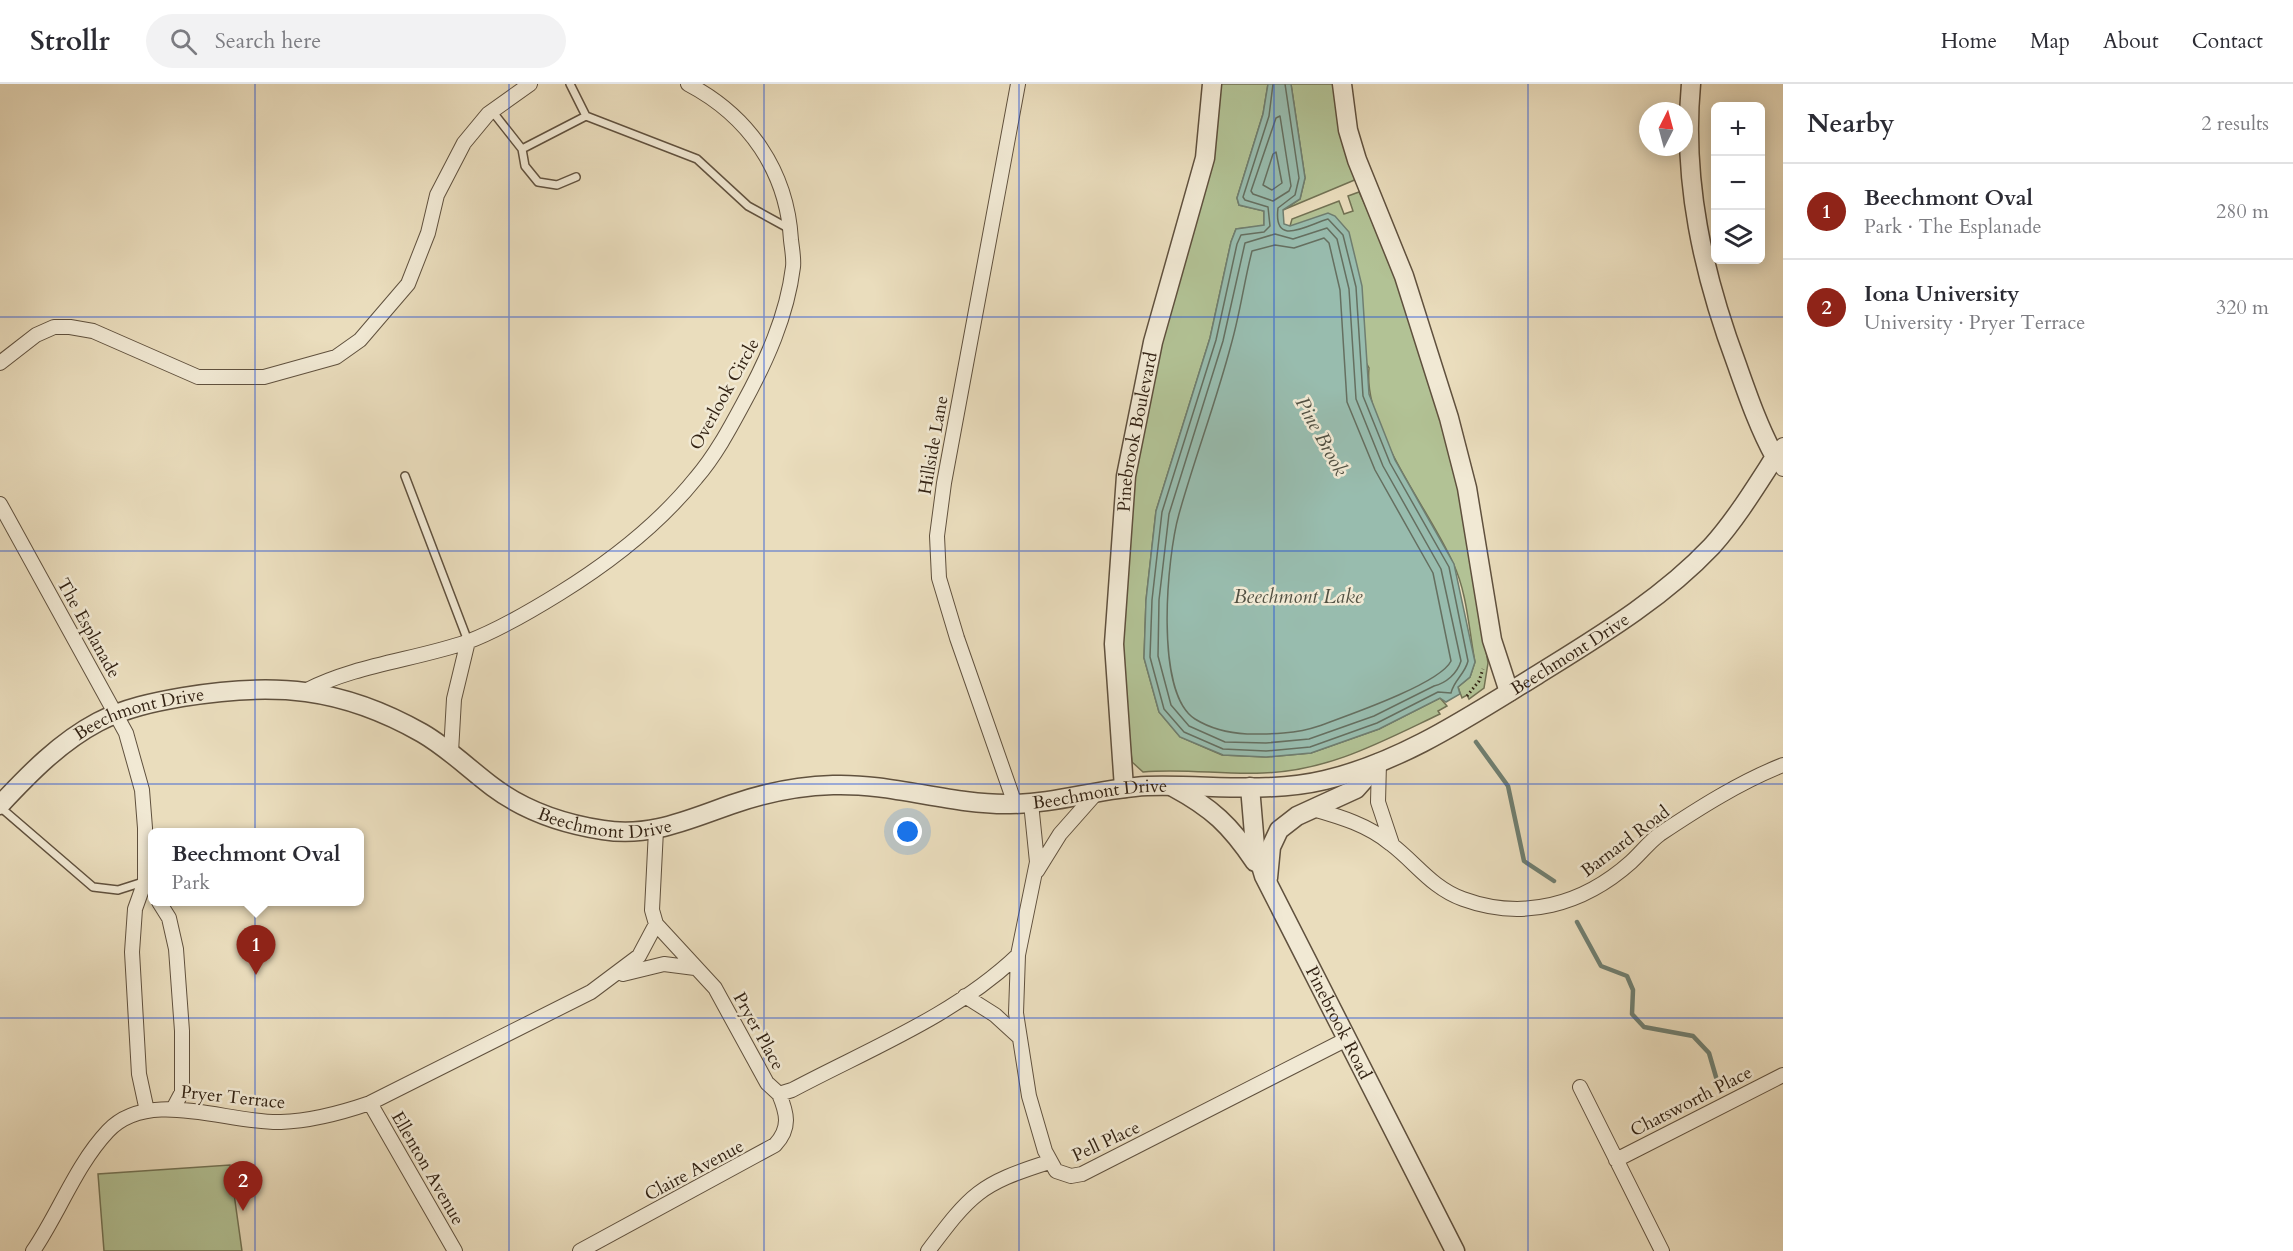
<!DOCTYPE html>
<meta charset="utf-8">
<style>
:root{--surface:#fff;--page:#f2f2f3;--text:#2b2b33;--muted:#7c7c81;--line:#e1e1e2;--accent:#8f2418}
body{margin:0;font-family:Cardo,serif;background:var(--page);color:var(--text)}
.controls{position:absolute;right:18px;top:18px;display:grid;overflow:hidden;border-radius:9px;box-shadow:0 3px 15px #0003}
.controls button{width:54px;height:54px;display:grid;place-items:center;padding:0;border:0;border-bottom:2px solid var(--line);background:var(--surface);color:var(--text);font:30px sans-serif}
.compass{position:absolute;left:1639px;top:18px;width:54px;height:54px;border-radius:50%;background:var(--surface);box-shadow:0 3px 15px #0003;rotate:6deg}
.you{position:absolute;left:908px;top:748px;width:21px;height:21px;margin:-15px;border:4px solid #fff;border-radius:50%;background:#1a73e8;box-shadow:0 0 0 9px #1a73e833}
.badge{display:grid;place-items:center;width:39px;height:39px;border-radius:50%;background:var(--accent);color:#fff;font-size:20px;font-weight:700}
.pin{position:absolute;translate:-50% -50px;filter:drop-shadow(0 2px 3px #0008)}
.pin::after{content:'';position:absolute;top:32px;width:21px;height:18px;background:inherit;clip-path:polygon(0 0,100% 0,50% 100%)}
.popup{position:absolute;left:148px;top:744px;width:216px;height:78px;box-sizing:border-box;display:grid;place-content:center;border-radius:9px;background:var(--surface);filter:drop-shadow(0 2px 4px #0005);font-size:20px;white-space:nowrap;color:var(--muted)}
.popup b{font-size:22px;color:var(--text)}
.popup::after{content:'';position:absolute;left:50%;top:100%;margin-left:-12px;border:12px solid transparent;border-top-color:var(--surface)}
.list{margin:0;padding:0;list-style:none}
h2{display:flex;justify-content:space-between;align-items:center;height:78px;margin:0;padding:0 24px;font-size:26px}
h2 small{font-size:20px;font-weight:400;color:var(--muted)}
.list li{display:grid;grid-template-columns:39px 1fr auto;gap:18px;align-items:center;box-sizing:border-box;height:96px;padding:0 24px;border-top:2px solid var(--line)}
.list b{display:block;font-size:22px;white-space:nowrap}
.list p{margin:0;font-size:20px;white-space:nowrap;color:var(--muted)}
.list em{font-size:20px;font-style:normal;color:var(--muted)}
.icon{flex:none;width:33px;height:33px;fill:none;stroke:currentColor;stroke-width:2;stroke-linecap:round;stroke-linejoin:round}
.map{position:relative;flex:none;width:1783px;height:1167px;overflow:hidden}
header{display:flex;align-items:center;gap:36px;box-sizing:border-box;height:84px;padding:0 30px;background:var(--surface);border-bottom:2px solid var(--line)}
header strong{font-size:28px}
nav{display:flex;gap:33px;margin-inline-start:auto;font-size:21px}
.search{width:420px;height:54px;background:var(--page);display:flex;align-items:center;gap:15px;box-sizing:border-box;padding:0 21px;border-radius:33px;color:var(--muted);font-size:22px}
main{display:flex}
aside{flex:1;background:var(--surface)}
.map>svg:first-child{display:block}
.green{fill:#b2c295;stroke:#727254;stroke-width:1.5}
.water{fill:#98bcae;stroke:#6f7e70;stroke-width:1.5}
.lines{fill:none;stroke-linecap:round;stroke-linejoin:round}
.shore{stroke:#656f60;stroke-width:1.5}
.stream{stroke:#6f7e70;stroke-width:4.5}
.service-casing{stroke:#60513e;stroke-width:10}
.minor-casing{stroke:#60513e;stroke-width:16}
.tertiary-casing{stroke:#60513e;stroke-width:21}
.path{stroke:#322213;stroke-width:3;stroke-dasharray:1.5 3;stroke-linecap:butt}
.service{stroke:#f1e9d4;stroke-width:7}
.minor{stroke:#f1e9d4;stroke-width:14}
.tertiary{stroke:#f1e9d4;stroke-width:18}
.grid{fill:none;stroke:#1d4ed8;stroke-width:1.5;stroke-opacity:0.55}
.labels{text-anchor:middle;stroke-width:5;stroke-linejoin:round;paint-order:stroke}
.street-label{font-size:18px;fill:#322213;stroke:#f1e9d4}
.water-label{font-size:20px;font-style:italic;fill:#515042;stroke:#f1e9d4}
</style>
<header>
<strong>Strollr</strong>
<div class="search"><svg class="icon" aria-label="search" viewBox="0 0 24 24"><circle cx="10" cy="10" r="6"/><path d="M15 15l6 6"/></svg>Search here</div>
<nav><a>Home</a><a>Map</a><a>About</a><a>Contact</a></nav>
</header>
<main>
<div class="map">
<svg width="1783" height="1167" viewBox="0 0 1783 1167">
<rect width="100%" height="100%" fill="#eaddbd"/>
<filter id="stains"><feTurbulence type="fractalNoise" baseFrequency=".00333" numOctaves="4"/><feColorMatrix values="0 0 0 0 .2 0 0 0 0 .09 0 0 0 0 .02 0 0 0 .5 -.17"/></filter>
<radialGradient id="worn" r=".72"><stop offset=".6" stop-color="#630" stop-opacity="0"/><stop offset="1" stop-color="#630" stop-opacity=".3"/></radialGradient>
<!-- green -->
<path class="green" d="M1219 0H1268L1263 30 1237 114 1239 121 1264 127V142L1236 145 1231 158 1210 254 1156 427 1146 516 1144 574 1159 628 1180 653 1222 671 1266 673 1311 669 1379 645 1440 614 1447 622 1438 627 1440 630C1381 658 1329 687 1263 689 1223 691 1183 684 1143 688L1132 678 1121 574 1131 391Z
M1291 0H1336L1357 95 1283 126 1300 115 1305 94Z
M1359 108 1390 173 1458 392 1488 579 1484 604 1469 615 1467 611 1462 614 1458 603 1470 593 1475 578C1469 546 1467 508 1453 479 1429 424 1363 346 1369 284L1290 142 1292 135 1339 117 1344 130 1353 127 1348 112Z
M230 1081 242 1167H104L98 1090Z"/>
<!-- water -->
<path class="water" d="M1268 0H1291L1305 94 1300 115 1283 126 1284 140 1290 142 1328 129 1335 132 1349 148 1362 202 1369 310 1395 376 1454 480 1475 578 1470 593 1458 603 1460 610 1446 618 1440 614 1379 645 1311 669 1266 673 1223 671 1180 653 1159 628 1144 574 1146 516 1156 427 1210 254 1231 158 1236 145 1264 141V127L1239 121 1237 114 1263 30Z"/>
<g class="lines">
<!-- shore -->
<path class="shore" d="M1273 0 1269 32 1243 113 1245 116 1268 123 1270 142 1264 148 1241 151 1237 160 1216 256 1162 428 1152 516 1150 573 1164 625 1184 648 1223 665 1266 667 1310 663 1377 639 1438 608 1451 609C1454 596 1465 590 1468 577L1449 483 1390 379 1363 312 1356 203 1343 151 1328 135C1307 141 1273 164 1278 124L1295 111 1299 94 1285 0
M1280 32 1291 102 1289 107 1273 117 1253 110 1251 107 1276 34Z
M1276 68 1282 99 1272 106 1263 101 1273 70Z
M1327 144 1337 155 1349 205 1356 315 1383 382 1441 485 1461 577C1457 590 1446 599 1434 602L1374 632 1309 655 1266 659 1225 658 1189 642 1171 621 1158 572 1159 516 1169 430 1223 257 1245 159 1275 150 1293 155Z
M1324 154 1329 159 1340 206 1347 318 1375 386 1433 489 1451 577C1440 600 1346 632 1319 642 1296 650 1271 650 1247 650 1229 649 1211 645 1195 635 1154 609 1167 472 1179 430 1195 373 1216 318 1231 261 1240 230 1244 198 1252 167L1275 161 1294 164Z"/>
<!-- stream -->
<path class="stream" d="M1476 658 1508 702 1524 777 1554 797
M1577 838 1601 882 1627 892 1633 906 1632 930 1644 943 1693 952 1709 969 1716 993"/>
<!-- service casing -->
<g class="service-casing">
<path id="service" d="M492 27 522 65 525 82 538 98 557 101 576 93
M586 32 697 75 748 122 788 144
M522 65 586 32 570 0
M405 392 468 557
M0 723 93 803 118 806 143 798"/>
</g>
<!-- minor casing -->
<g class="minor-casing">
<path id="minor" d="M0 279 36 251 54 243H70L93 247 198 293H264L336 273 360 256 408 200 428 149 437 111 464 59 488 30 530 0
M1783 361 1775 373 1783 385
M0 420 126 649 142 706 145 744V797L135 825 132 868 139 990 147 1027
M305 607C355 581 414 576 467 558 499 546 531 527 560 509 610 478 659 440 696 394 715 372 729 346 743 320 766 278 787 232 793 183 794 175 792 165 791 156 787 87 749 32 688 0
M451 668 454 615 468 557
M1379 679 1378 718 1392 760
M1031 719 1037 778 1018 871 1016 929 1029 1012 1045 1067 1056 1087 1071 1092 1082 1090 1345 956
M1015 720 957 554 939 494 937 452 944 399 1018 0
M1313 725C1341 733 1368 741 1391 760 1416 779 1432 804 1463 815 1523 837 1583 821 1631 778 1641 769 1649 758 1660 750 1699 724 1740 698 1783 681
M656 746 652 826 656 840 715 904 767 999 779 1010 792 1006C869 965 954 932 1018 871
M1037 787 1060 750 1098 707
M159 818 169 834 176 865 182 947V1008L173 1025
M623 890 664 880 695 884
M965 912 995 931 1018 952
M1580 1003 1662 1167
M370 1019 455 1167
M1616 1076 1783 991
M33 1167C59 1129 76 1081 108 1047 149 1003 229 1040 281 1038 312 1037 341 1029 370 1019L591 908 639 872 656 840
M580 1167 775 1061C791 1044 787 1029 779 1010
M928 1167C971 1110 979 1100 1049 1078"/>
</g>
<!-- tertiary casing -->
<g class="tertiary-casing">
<g id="tertiary">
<path d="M1342 0 1348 46 1357 76 1404 192 1449 334 1467 404 1492 556 1509 608"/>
<path d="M1173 703C1212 724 1230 741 1255 778"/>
<path id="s1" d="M1250 703 1255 762 1264 792 1455 1167"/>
<path id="s2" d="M1124 704 1114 560 1126 392 1153 258 1205 74 1212 0"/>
<path id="s3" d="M0 721C29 690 60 658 98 638 125 624 154 618 183 613 274 598 341 603 422 649 448 664 469 685 493 703 525 727 564 740 603 746 652 754 691 734 736 719 768 708 800 702 833 701 893 699 950 721 1010 720 1056 720 1101 704 1147 702 1206 700 1267 710 1325 696 1402 678 1470 632 1537 591 1598 553 1662 515 1712 462 1736 435 1755 404 1775 373 1759 344 1748 312 1737 281 1703 190 1682 97 1691 0"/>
<path d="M1268 794 1271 763 1279 746 1297 732 1356 705 1379 679"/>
</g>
</g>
<!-- path -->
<path class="path" d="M1467 612 1479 597 1483 585"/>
<!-- service -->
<use href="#service" class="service"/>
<!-- minor -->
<use href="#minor" class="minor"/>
<!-- tertiary -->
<use href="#tertiary" class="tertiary"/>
</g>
<!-- grid -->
<path class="grid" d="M255 0V1167M509 0V1167M764 0V1167M1019 0V1167M1274 0V1167M1528 0V1167M0 233H1783M0 467H1783M0 700H1783M0 934H1783"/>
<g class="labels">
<!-- street labels -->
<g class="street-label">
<text transform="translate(724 310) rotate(-61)" y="6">Overlook Circle</text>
<text dy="6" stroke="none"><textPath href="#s2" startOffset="358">Pinebrook Boulevard</textPath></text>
<text transform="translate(933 361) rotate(-80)" y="6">Hillside Lane</text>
<text transform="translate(89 544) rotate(61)" y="6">The Esplanade</text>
<text dy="6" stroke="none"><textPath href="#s3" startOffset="1682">Beechmont Drive</textPath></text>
<text dy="6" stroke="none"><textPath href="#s3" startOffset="171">Beechmont Drive</textPath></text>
<text dy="6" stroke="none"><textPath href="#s3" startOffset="1179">Beechmont Drive</textPath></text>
<text dy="6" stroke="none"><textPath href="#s3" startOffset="675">Beechmont Drive</textPath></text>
<text transform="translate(1625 757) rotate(-37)" y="6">Barnard Road</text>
<text dy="6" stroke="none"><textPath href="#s1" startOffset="255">Pinebrook Road</textPath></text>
<text transform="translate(759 947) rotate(61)" y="6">Pryer Place</text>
<text transform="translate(233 1013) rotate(6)" y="6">Pryer Terrace</text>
<text transform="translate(1691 1017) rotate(-27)" y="6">Chatsworth Place</text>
<text transform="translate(1106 1057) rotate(-25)" y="6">Pell Place</text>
<text transform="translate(428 1084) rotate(60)" y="6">Ellenton Avenue</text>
<text transform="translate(694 1086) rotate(-28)" y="6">Claire Avenue</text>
</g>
<!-- water labels -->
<g class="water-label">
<text transform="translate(1322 352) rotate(61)" y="7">Pine Brook</text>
<text x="1298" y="519">Beechmont Lake</text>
</g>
</g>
<rect width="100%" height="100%" filter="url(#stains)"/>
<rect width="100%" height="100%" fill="url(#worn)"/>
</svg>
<div class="controls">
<button>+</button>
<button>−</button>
<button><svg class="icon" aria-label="layers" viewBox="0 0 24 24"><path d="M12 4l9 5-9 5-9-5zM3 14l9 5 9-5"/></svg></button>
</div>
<svg class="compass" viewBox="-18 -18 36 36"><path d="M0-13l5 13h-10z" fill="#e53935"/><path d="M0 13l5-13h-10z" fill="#7c7c81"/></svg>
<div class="you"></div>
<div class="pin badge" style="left:256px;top:891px">1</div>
<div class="popup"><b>Beechmont Oval</b>Park</div>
<div class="pin badge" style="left:243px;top:1127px">2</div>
</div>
<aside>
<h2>Nearby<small>2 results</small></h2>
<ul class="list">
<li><span class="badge">1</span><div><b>Beechmont Oval</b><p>Park · The Esplanade</p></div><em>280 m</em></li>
<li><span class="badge">2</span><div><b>Iona University</b><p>University · Pryer Terrace</p></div><em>320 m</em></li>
</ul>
</aside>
</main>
